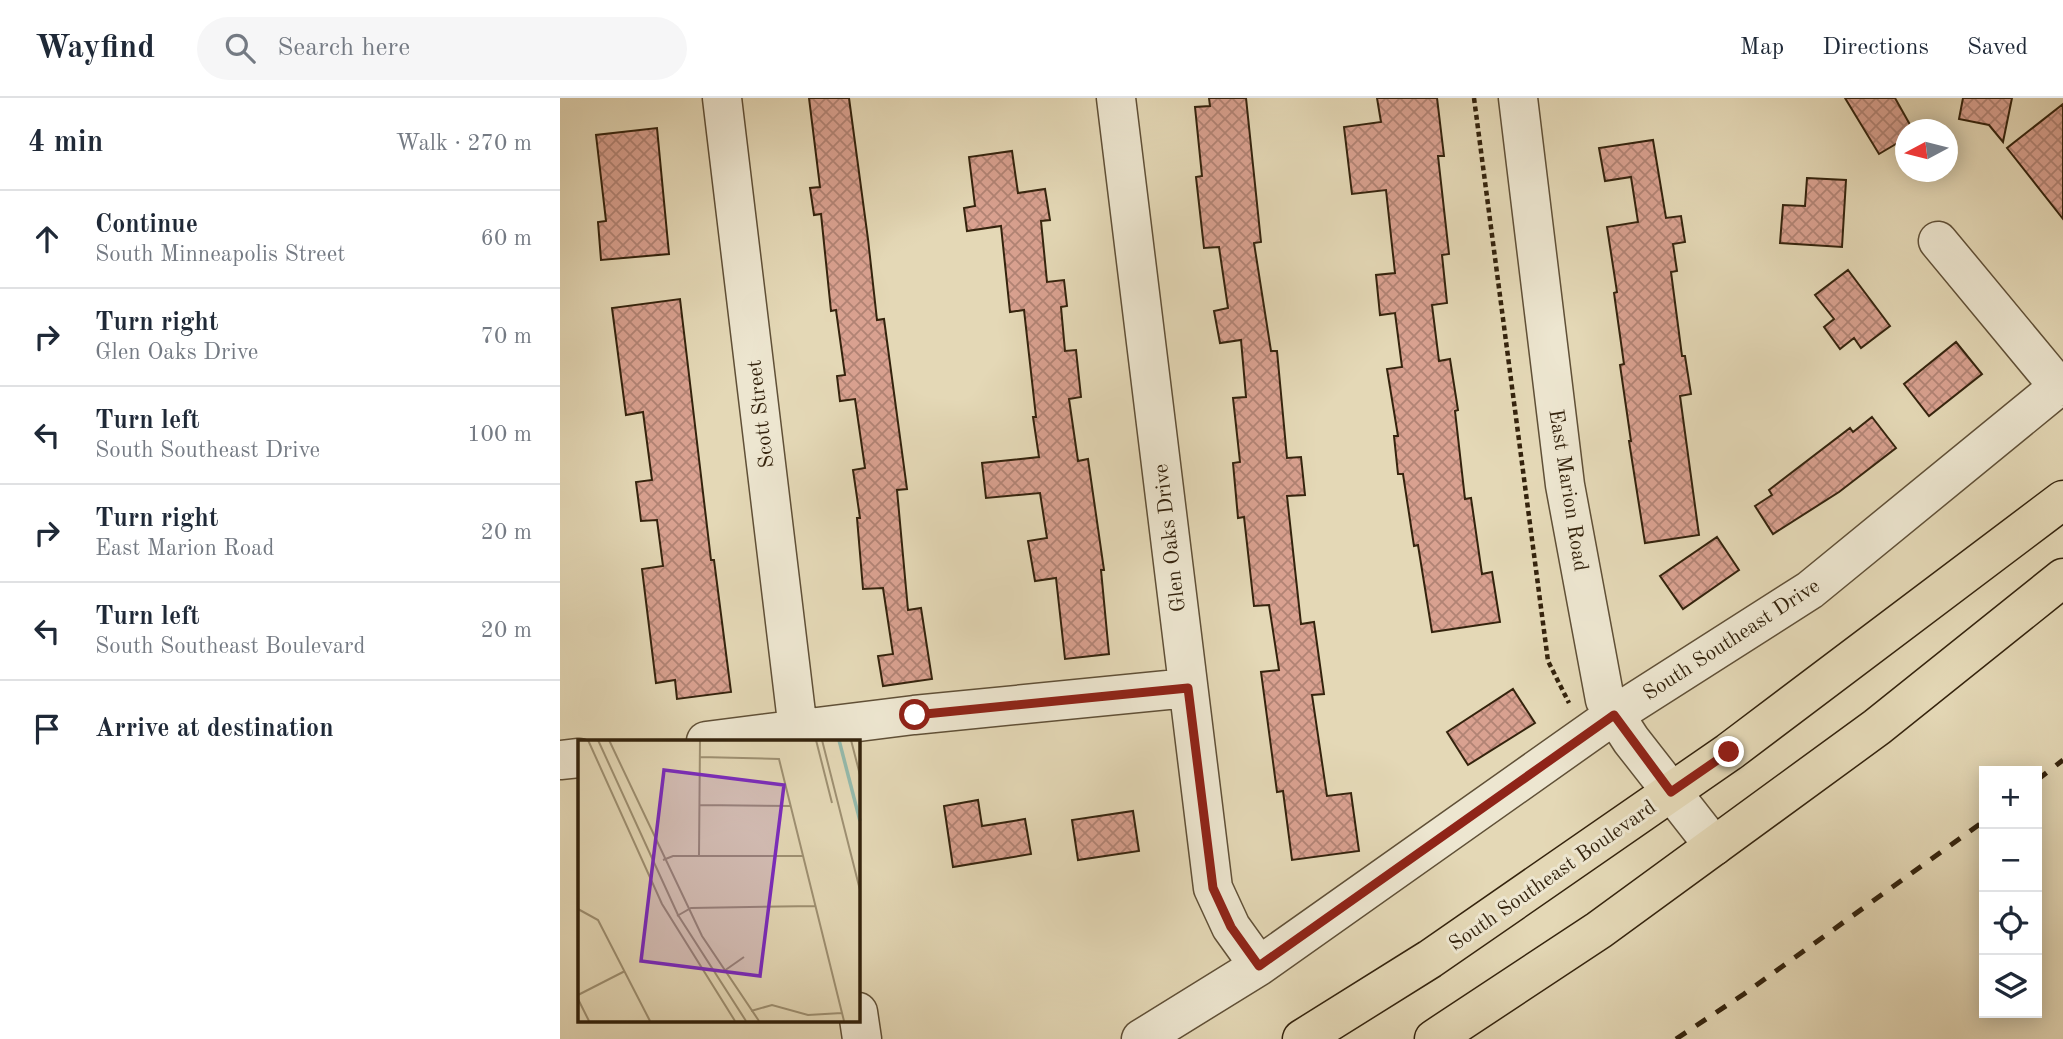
<!DOCTYPE html>
<meta charset="utf-8">
<style>
:root{--surface:#fff;--page:#f6f6f7;--text:#1f2937;--muted:#747a83;--line:#e0e1e3}
body{margin:0;font-family:"Old Standard TT",serif;background:var(--page);color:var(--text)}
.controls{position:absolute;right:21px;bottom:21px;display:grid;overflow:hidden;border-radius:0px;box-shadow:0 4px 18px #0003}
.controls button{width:63px;height:63px;display:grid;place-items:center;padding:0;border:0;border-bottom:2px solid var(--line);background:var(--surface);color:var(--text);font:35px sans-serif}
.compass{position:absolute;left:1335px;top:21px;width:63px;height:63px;border-radius:50%;background:var(--surface);box-shadow:0 4px 18px #0003;rotate:263deg}
.stop{position:absolute;width:21px;height:21px;margin:-16px;border:5px solid #8f2418;border-radius:50%;background:#fff}
.stop.end{background:#8f2418;border-color:#fff;box-shadow:0 2px 7px #0008}
.list{margin:0;padding:0;list-style:none}
h2{display:flex;justify-content:space-between;align-items:center;height:91px;margin:0;padding:0 28px;font-size:30px}
h2 small{font-size:23px;font-weight:400;color:var(--muted)}
.list li{display:grid;grid-template-columns:46px 1fr auto;gap:21px;align-items:center;box-sizing:border-box;height:98px;padding:0 28px;border-top:2px solid var(--line)}
.list b{display:block;font-size:26px;white-space:nowrap}
.list p{margin:0;font-size:23px;white-space:nowrap;color:var(--muted)}
.list em{font-size:23px;font-style:normal;color:var(--muted)}
.icon{flex:none;width:38px;height:38px;fill:none;stroke:currentColor;stroke-width:2;stroke-linecap:round;stroke-linejoin:round}
.map{position:relative;flex:none;width:1503px;height:941px;overflow:hidden}
header{display:flex;align-items:center;gap:42px;box-sizing:border-box;height:98px;padding:0 35px;background:var(--surface);border-bottom:2px solid var(--line)}
header strong{font-size:33px}
nav{display:flex;gap:38px;margin-inline-start:auto;font-size:24px}
.search{width:490px;height:63px;background:var(--page);display:flex;align-items:center;gap:18px;box-sizing:border-box;padding:0 24px;border-radius:38px;color:var(--muted);font-size:26px}
main{display:flex}
aside{flex:1;background:var(--surface)}
.map>svg:first-child{display:block}
.building{fill:url(#building-cross-hatch);stroke:#34230d;stroke-width:2}
.lines{fill:none;stroke-linecap:round;stroke-linejoin:round}
.minor-casing{stroke:#605037;stroke-width:41}
.major-casing{stroke:#34230d;stroke-width:41}
.path{stroke:#34230d;stroke-width:4.5;stroke-dasharray:5 3.5;stroke-linecap:butt}
.minor{stroke:#ede6d0;stroke-width:38}
.major{stroke:#e4d8b6;stroke-width:38}
.rail{stroke:#34230d;stroke-width:5;stroke-dasharray:12 12;stroke-linecap:butt}
.route{stroke:#8f2418;stroke-width:9}
.labels{text-anchor:middle;stroke-width:6;stroke-linejoin:round;paint-order:stroke}
.street-label{font-size:21px;fill:#34230d;stroke:#ede6d0}
.inset-river{fill:none;stroke:#95baac;stroke-width:3.5}
.inset-road{fill:none;stroke:#9e9072;stroke-width:2}
.view{fill:#7b2cbf;fill-opacity:0.15;stroke:#7b2cbf;stroke-width:3.5}
.inset-edge{fill:none;stroke:#34230d;stroke-width:3.5}
</style>
<header>
<strong>Wayfind</strong>
<div class="search"><svg class="icon" aria-label="search" viewBox="0 0 24 24"><circle cx="10" cy="10" r="6"/><path d="M15 15l6 6"/></svg>Search here</div>
<nav><a>Map</a><a>Directions</a><a>Saved</a></nav>
</header>
<main>
<aside>
<h2>4 min<small>Walk · 270 m</small></h2>
<ul class="list">
<li><svg class="icon" aria-label="ahead" viewBox="0 0 24 24"><path d="M12 20V5M6 11l6-6 6 6"/></svg><div><b>Continue</b><p>South Minneapolis Street</p></div><em>60 m</em></li>
<li><svg class="icon" aria-label="right" viewBox="0 0 24 24"><path d="M7 20v-9h11M14 6l5 5-5 5"/></svg><div><b>Turn right</b><p>Glen Oaks Drive</p></div><em>70 m</em></li>
<li><svg class="icon" aria-label="left" viewBox="0 0 24 24"><path d="M17 20v-9H6M10 6l-5 5 5 5"/></svg><div><b>Turn left</b><p>South Southeast Drive</p></div><em>100 m</em></li>
<li><svg class="icon" aria-label="right" viewBox="0 0 24 24"><path d="M7 20v-9h11M14 6l5 5-5 5"/></svg><div><b>Turn right</b><p>East Marion Road</p></div><em>20 m</em></li>
<li><svg class="icon" aria-label="left" viewBox="0 0 24 24"><path d="M17 20v-9H6M10 6l-5 5 5 5"/></svg><div><b>Turn left</b><p>South Southeast Boulevard</p></div><em>20 m</em></li>
<li><svg class="icon" aria-label="arrive" viewBox="0 0 24 24"><path d="M6 21V4h12l-3 4 3 4H6"/></svg><div><b>Arrive at destination</b></div></li>
</ul>
</aside>
<div class="map">
<svg width="1503" height="941" viewBox="0 0 1503 941">
<defs>
<pattern id="building-cross-hatch" width="8" height="8" patternUnits="userSpaceOnUse" patternTransform="scale(1.75)"><rect width="8" height="8" fill="#d9a190"/><path d="M0 0l8 8M0 8l8-8" fill="none" stroke="#b18374"/></pattern>
</defs>
<rect width="100%" height="100%" fill="#e4d8b6"/>
<filter id="stains"><feTurbulence type="fractalNoise" baseFrequency=".00286" numOctaves="4"/><feColorMatrix values="0 0 0 0 .2 0 0 0 0 .09 0 0 0 0 .02 0 0 0 .5 -.17"/></filter>
<radialGradient id="worn" r=".72"><stop offset=".6" stop-color="#630" stop-opacity="0"/><stop offset="1" stop-color="#630" stop-opacity=".3"/></radialGradient>
<!-- building -->
<path class="building" d="M249 0H289L308 141 317 222 324 221 347 391 337 392 348 512 361 510 372 581 323 588 318 558 333 556 323 490 303 491 297 420H300L293 372 305 370 295 301 280 303 277 278 285 277 276 212 271 213 261 116 254 117 250 90 260 89Z
M649 0H686L701 144 694 145 711 253H717L727 360 741 359 745 397 727 398 741 526 754 524 764 596 752 597 767 698 791 695 799 753 732 762 723 693 717 694 701 574 719 572 709 507 694 508 684 419 678 420 673 365 680 364 673 300 686 299 681 242 660 245 654 213 668 210 659 149 644 150 636 79 642 78 635 9 650 8Z
M817 0H877L884 58H878L889 156 882 157 887 205 872 207 879 263 890 261 898 312 895 313 905 401 911 400 922 476 932 474 940 524 872 534 858 447 854 448 843 376H838L834 338H838L827 271 842 269 835 215 820 217 816 177 835 175 826 92 792 96 784 29 821 24Z
M1285 0H1335L1353 32H1346V40L1319 56Z
M1403 0H1452L1443 44 1429 27 1399 21Z
M1503 6V121L1447 50Z
M97 30 109 156 41 162 38 124 46 123 36 37Z
M1093 42 1106 120 1121 118 1125 144 1113 146 1117 173 1111 174 1122 258H1125L1131 296 1120 298 1139 437 1085 445 1069 343H1071L1060 267 1064 266 1054 195 1057 194 1047 129 1078 124 1071 79 1045 83 1039 50Z
M452 53 458 95 485 91 490 122 481 123 487 184 504 182 507 208 501 209 505 253 516 252 521 299 509 301 518 363 528 361 544 472H541L549 556 505 561 496 480 475 483 468 443 487 440 480 395 426 400 422 365 479 359 473 319H476L464 212 450 214 441 128 407 133 404 110 415 108 409 59Z
M1247 80 1286 82 1282 149 1220 145 1223 107 1245 108Z
M1288 172 1330 228 1301 250 1294 240 1280 251 1264 229 1274 221 1255 197Z
M120 201 151 462H154L171 594 117 601 115 582 96 585 82 471 103 468 97 422 81 423 76 384 92 382 83 314 66 317 52 210Z
M1396 244 1422 276 1369 318 1344 286Z
M1312 319 1336 350 1279 394 1213 436 1195 408 1212 397 1209 392 1290 330 1293 334Z
M1157 439 1179 472 1123 511 1100 478Z
M953 591 975 625 908 667 887 634Z
M418 702 422 728 465 721 471 756 393 769 384 708Z
M573 713 579 753 518 762 512 722Z"/>
<g class="lines">
<!-- minor casing -->
<g class="minor-casing">
<path id="minor" d="M162 0 238 632
M556 0 653 790 671 829 699 868
M958 0 1005 387 1045 602 1071 642 1154 748
M1378 143 1499 289
M146 643 354 617 628 590
M0 662 19 660
M298 914 302 941
M581 941 699 868 1054 617 1250 492 1503 285"/>
</g>
<!-- major casing -->
<g class="major-casing">
<path id="major" d="M742 941 870 861 1169 654 1503 402
M874 941 1039 832 1317 629 1503 480"/>
</g>
<!-- path -->
<path class="path" d="M914 0 988 563 1009 605"/>
<!-- minor -->
<use href="#minor" class="minor"/>
<!-- major -->
<use href="#major" class="major"/>
<!-- rail -->
<path class="rail" d="M1477 682 1503 662
M1116 941 1184 896 1424 723"/>
</g>
<g class="lines">
<!-- route -->
<path class="route" d="M355 617 628 590 653 790 671 829 699 868 1054 617 1111 694 1169 654"/>
</g>
<g class="labels">
<!-- street labels -->
<g class="street-label">
<text transform="translate(200 316) rotate(-97)" y="7">Scott Street</text>
<text transform="translate(1009 392) rotate(81)" y="7">East Marion Road</text>
<text transform="translate(609 440) rotate(-97)" y="7">Glen Oaks Drive</text>
<text transform="translate(1171 541) rotate(-33)" y="7">South Southeast Drive</text>
<text transform="translate(992 777) rotate(-35)" y="7">South Southeast Boulevard</text>
</g>
</g>
<!-- overview -->
<g transform="translate(18 642)">
<rect width="282" height="282" fill="#e4d8b6"/>
<path class="inset-river" d="M261 0 282 81"/>
<path class="inset-road" d="M10 0 84 164 157 281M20 0 100 175 168 281M31 0 124 196 181 281M238 0 254 63M244 0 282 150M273 0 282 35M122 17 201 19 266 281M122 65 213 66M121 115 122 0M85 120 95 116H225M0 169 20 180 72 281M99 176 113 168 238 166M146 231 166 217M0 255 47 231M0 259 11 281M173 271 194 265 230 275 264 273"/>
<path class="view" d="M86 30 206 45 182 236 63 221Z"/>
<rect width="282" height="282" class="inset-edge"/>
</g>
<rect width="100%" height="100%" filter="url(#stains)"/>
<rect width="100%" height="100%" fill="url(#worn)"/>
</svg>
<div class="controls">
<button>+</button>
<button>−</button>
<button><svg class="icon" aria-label="locate" viewBox="0 0 24 24"><circle cx="12" cy="12" r="6"/><path d="M12 2v4M12 18v4M2 12h4M18 12h4"/></svg></button>
<button><svg class="icon" aria-label="layers" viewBox="0 0 24 24"><path d="M12 4l9 5-9 5-9-5zM3 14l9 5 9-5"/></svg></button>
</div>
<svg class="compass" viewBox="-18 -18 36 36"><path d="M0-13l5 13h-10z" fill="#e53935"/><path d="M0 13l5-13h-10z" fill="#747a83"/></svg>
<div class="stop" style="left:355px;top:617px"></div>
<div class="stop end" style="left:1169px;top:654px"></div>
</div>
</main>
